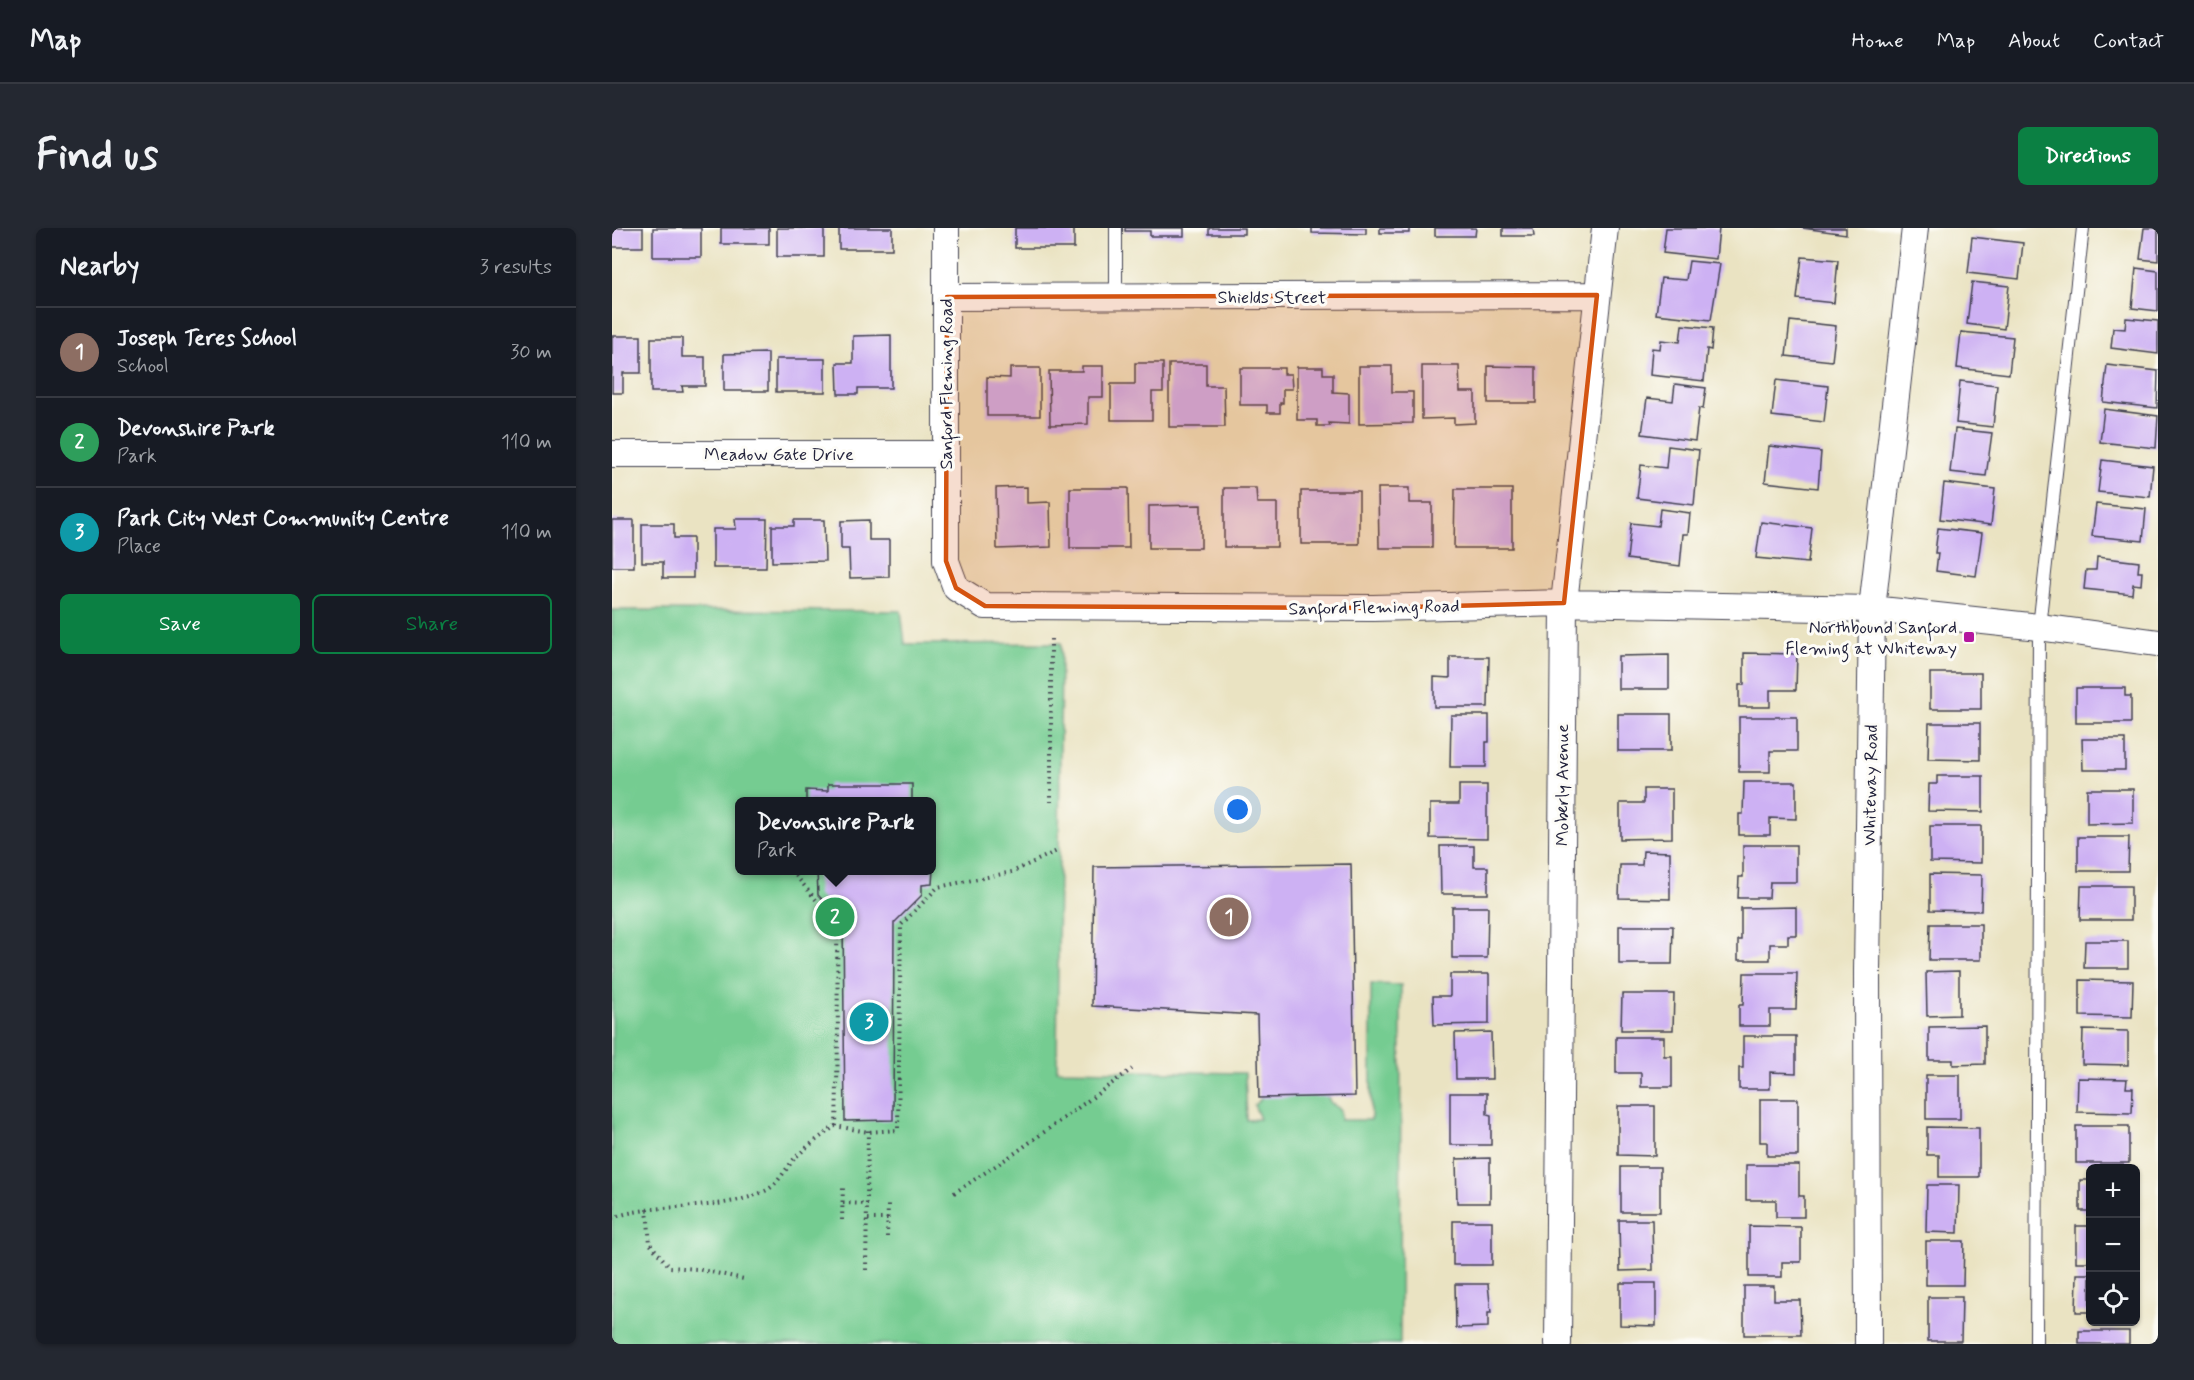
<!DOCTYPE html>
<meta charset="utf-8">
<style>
:root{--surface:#171b24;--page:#242831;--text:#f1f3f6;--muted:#9ea1a6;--line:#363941;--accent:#0b8043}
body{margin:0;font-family:Mynerve,sans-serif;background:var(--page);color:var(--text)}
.controls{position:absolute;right:18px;bottom:18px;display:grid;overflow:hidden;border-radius:9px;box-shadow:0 2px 4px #0004}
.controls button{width:54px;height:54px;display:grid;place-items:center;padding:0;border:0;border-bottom:2px solid var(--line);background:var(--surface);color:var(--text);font:30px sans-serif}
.you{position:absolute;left:626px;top:582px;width:21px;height:21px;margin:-15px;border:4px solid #fff;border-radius:50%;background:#1a73e8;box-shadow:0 0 0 9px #1a73e833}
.badge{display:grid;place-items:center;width:39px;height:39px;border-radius:50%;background:var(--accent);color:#fff;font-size:20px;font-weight:700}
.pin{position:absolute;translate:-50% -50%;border:3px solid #fff;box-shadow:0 2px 6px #0006}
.popup{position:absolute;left:123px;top:569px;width:201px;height:78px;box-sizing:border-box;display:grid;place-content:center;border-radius:9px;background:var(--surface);filter:drop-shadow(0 2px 4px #0005);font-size:20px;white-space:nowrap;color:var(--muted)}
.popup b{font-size:22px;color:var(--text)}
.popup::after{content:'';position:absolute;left:50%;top:100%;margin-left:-12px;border:12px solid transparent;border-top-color:var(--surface)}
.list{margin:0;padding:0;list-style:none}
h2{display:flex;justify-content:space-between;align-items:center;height:78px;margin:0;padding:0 24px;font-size:26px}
h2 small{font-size:20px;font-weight:400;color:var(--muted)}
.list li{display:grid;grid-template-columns:39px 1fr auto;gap:18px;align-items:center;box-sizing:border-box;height:90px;padding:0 24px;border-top:2px solid var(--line)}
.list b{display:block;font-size:22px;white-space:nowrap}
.list p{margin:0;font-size:20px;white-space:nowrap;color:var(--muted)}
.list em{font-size:20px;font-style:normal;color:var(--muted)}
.actions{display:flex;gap:12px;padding:18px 24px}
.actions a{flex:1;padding:14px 0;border:2px solid var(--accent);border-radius:9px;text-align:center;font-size:21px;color:var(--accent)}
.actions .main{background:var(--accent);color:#fff}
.icon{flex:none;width:33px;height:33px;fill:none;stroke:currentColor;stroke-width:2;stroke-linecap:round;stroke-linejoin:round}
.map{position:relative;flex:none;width:1546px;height:1116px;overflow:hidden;border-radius:9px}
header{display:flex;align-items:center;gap:36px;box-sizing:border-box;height:84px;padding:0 30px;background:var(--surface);border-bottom:2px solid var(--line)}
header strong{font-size:28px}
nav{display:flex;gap:33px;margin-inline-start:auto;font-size:21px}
.intro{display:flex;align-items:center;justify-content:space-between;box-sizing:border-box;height:144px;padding:0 36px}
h1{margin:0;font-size:42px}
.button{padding:15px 27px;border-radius:9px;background:var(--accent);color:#fff;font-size:21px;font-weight:700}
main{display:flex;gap:36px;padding:0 36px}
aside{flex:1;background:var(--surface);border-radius:9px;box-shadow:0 2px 4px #0004}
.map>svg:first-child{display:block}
.green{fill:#74cc91;stroke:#4b7766;stroke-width:1.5;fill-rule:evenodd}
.building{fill:#cdb1f3}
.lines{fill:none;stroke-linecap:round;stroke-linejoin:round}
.lane-casing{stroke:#403f4f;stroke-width:14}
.street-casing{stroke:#403f4f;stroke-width:28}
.path{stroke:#403f4f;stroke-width:4;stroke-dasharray:1.5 4.5;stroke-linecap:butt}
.lane{stroke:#fff;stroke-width:12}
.street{stroke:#fff;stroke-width:26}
.marked{fill:#d45411;fill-opacity:0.2;stroke:#d45411;stroke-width:4.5;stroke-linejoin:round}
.poi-dot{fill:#b5179e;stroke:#fdfcf7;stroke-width:2}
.labels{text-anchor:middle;stroke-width:6;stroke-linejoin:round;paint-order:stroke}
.street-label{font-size:18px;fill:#22223b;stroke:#fdfcf7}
.poi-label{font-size:18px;fill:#22223b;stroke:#fdfcf7;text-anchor:end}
</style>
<header>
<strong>Map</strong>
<nav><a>Home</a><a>Map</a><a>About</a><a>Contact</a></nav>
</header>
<div class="intro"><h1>Find us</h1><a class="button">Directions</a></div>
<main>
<aside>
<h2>Nearby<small>3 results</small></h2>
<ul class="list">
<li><span class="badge" style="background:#8d6e63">1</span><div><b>Joseph Teres School</b><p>School</p></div><em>30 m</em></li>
<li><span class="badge" style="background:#2e9e5b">2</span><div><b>Devonshire Park</b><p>Park</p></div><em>110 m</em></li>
<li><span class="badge" style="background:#0f9aa8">3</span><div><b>Park City West Community Centre</b><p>Place</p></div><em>110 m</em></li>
</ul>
<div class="actions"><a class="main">Save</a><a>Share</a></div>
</aside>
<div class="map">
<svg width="1546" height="1116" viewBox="0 0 1546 1116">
<rect width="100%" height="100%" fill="#fdfcf7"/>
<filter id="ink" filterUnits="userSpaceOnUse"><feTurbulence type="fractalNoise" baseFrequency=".0167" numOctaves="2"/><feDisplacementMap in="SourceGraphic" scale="12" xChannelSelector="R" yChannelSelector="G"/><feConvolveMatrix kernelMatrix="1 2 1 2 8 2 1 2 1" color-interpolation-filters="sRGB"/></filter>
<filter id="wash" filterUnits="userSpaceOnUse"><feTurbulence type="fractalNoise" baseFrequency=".008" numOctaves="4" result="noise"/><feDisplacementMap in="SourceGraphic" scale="24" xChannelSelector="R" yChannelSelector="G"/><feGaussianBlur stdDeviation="1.35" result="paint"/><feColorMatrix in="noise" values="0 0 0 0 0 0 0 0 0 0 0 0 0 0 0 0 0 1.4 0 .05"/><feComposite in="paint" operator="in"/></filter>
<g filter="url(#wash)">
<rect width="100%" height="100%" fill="#eae3c2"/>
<!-- green -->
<path class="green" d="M0 382 289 383 293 416 449 415 445 842 633 845 635 892 648 891 642 877 649 871 650 861 714 866 719 875 729 882V892H759V756L789 757 788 1116H0ZM127 574H319V642H127Z"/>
<g id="blocks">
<!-- building -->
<path class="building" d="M0 0H31V19H0Z
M41 0H89V29H41Z
M109 0H157V16H109Z
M165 0H212V29H165Z
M227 0H280V21H227Z
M403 0H462V20H403Z
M513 0H572V8H538V3H513Z
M597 0H632V6H597Z
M700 0H754V6L700 5Z
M768 0H797V5H768Z
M823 0H864L863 8H823Z
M891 0H921L922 8H891Z
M1054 0H1107L1104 31 1051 25Z
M1190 0H1234V6Z
M1532 0H1546V33L1528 31Z
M1360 9 1411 15 1407 51 1356 45Z
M1190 29 1226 32 1222 75 1185 71Z
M1077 33 1108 36 1099 92 1044 86 1049 50 1074 52Z
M1524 40 1546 43V83L1520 80Z
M1360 54 1397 58 1392 101 1355 96Z
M1514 90 1546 93V126L1499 120 1501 100 1513 101Z
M1178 93 1224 98 1220 133 1174 128Z
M1070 97 1101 100 1099 122 1095 121 1092 153 1038 147 1040 120 1048 121 1049 112 1068 114Z
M1349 104 1401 109 1397 146 1345 140Z
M279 107V160H246V166H226L225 135H241V108Z
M0 108H29V145H11V165H0Z
M39 110H70V129H93V158H70L71 164H39Z
M156 125V163H112V126Z
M164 131H213V164H164Z
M523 135H551V164H540V192H499V156H523Z
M557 136H594V158H612L613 199H557Z
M1495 137 1546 143 1545 180 1491 174Z
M470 138H491V169H476V196L438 197 437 143H470Z
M747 138H780V164H801V195L747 196Z
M810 138H847L848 164H863V195L842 196V190L810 191Z
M876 138 924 139V175H876Z
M685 139H711V146H721V164L737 165V196L717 195 718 198H705V192H685Z
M398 140H428V188H375V149L398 150Z
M628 140H672V146H679L680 161H671V175H668V185H655V177H628Z
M1164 152 1216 158 1212 194 1160 188Z
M1348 153 1385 157 1381 199 1344 195Z
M1063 156 1094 160 1091 181 1087 180 1083 213 1030 206 1035 170 1061 173Z
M1492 181 1546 188 1544 220 1488 214Z
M1343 201 1380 205 1374 248 1338 244Z
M1056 218 1087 222 1082 277 1025 270 1029 237 1054 240Z
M1157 218 1209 224 1206 260 1153 254Z
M1490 232 1541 238 1538 269 1486 264Z
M1332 255 1383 261 1379 297 1328 291Z
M415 259V275L438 274 439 319 385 321 384 260Z
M458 260H516L517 320H458Z
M612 260H644L645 275H665V319H612Z
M766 260H797V275H820V320H767Z
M843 261H900V320H842Z
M689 263H747V316H689Z
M1484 276 1534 281 1531 313 1480 308Z
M589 277V320H537V278Z
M1048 281 1078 285 1076 306H1071L1068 338 1015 331 1019 295 1046 298Z
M123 291H155L154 340H101V301H124Z
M0 292H22V339H0Z
M182 292H212L213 333 160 334V298H182Z
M257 292V312H277V349L238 350 237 321H229V293Z
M1149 294 1200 300 1196 335 1144 330Z
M30 296H62V310H81V350H51V334H30Z
M1326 300 1370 305 1364 348 1324 343 1326 325H1323Z
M1485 329 1527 334 1526 344H1530L1529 357 1521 356 1520 366 1472 361 1474 342H1484Z
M1132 425 1185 426 1184 462H1158V479H1127V457H1132Z
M1057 427V461H1006V428Z
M838 429H877L876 479H822V449L838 450Z
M1318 445H1369V481H1318Z
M1464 460H1513V468H1519V495H1464Z
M1006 486H1059V523H1006Z
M839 487H877V514H874V539H838Z
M1127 489H1185V523H1158V544H1127Z
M1317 495H1368V532L1316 531Z
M1470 511H1513V542H1471Z
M1325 548H1371V584L1316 583 1317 556H1325Z
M1132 554H1184V591L1158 590V607H1127V586H1131Z
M216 556H300V573H194V562L216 563Z
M847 557H875V611L818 610V576H847Z
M1032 561H1060V610L1008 611V575H1032Z
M1475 561H1521V595L1475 596Z
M1318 598H1369V635L1318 634Z
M1466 609H1517L1516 643H1466Z
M1131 617H1184V654H1158L1157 670H1126L1127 649H1131Z
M828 618H862V639H876V666H829Z
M1031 623 1058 624V671L1007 670 1008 637H1030Z
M739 636 743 868 647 870 645 787 480 778 482 639Z
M205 642H321L320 656 310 657V667L282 695 281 892 233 893 231 693 206 667Z
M1318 646 1370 647 1369 683 1318 682Z
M1469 658H1519V692H1468Z
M840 679H876L875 730H840Z
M1184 679V707H1176V716H1158V732H1126V712H1129V680Z
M1318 696H1369V732H1317Z
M1007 698H1061L1060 736H1007Z
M1473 713H1516V740H1472Z
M1347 743V787L1315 788 1314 744Z
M1132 745H1185L1184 782H1158V798H1127V777H1131Z
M838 746H877V796L822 797 821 768H838Z
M1468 752 1521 753 1520 789 1468 788Z
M1010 766H1062L1061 802H1009Z
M1373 798V836L1341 837V832H1317V799Z
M1471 802 1516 803V837L1470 836Z
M879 804 880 851H844L843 805Z
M1131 808H1184V845L1158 844V861H1127V840H1131Z
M1004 809H1052V828H1060V859H1029V845H1004Z
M1314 847H1348V891H1314Z
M1466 850 1515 851 1514 860H1521L1520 885 1465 884Z
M838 865H875V886L879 887V917H838Z
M1148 871H1186V928H1155V914H1148Z
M1006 878H1043V928L1006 927Z
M1464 898H1517V935H1464Z
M1315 899 1367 900V949H1327V927H1315Z
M878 930V975H845L844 931Z
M1134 937H1187V968H1192V989H1164V972H1134Z
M1009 939H1048V984H1009Z
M1468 952H1478V983H1468Z
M1315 957H1347L1346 1005 1314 1004Z
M1007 992H1040L1041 1042 1008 1043Z
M841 993H880V1037H841Z
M1137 998 1189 999V1034H1170V1049H1137Z
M1464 998H1478V1034H1464Z
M1314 1013H1352L1351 1057H1314Z
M1465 1046H1478V1084H1464Z
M1008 1055H1044V1098L1008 1097Z
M843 1056H876L879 1085H876V1099L844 1100Z
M1132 1058H1162V1072H1188L1189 1107H1132Z
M1316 1069H1350L1349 1113H1316Z
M1467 1103H1517V1116H1467Z"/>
</g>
</g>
<g filter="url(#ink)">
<use href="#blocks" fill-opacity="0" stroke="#403f4f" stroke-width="1.5"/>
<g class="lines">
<!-- lane casing -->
<g class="lane-casing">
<path id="lane" d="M504 70V0
M1424 1116 1427 399 1471 0"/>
</g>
<!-- street casing -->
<g class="street-casing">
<path id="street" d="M334 0V333L344 360 373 378 761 380 952 375 1260 381 1427 399 1546 415
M335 69 985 67
M0 226H334
M946 1116 952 375 993 0
M1256 1116 1255 744 1260 381 1303 0"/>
</g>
<!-- path -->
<path class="path" d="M439 411V574
M180 643 225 697 226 812 224 899
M342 965 403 925 520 841
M231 975 256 976
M35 981 38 1016 58 1039 85 1041 132 1051
M0 990C50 972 104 986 153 963 165 958 174 940 183 930 195 918 210 908 223 898L256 904 286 902 289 697 326 659 400 644 447 622
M256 991H276
M230 992 231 958
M275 1009 276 977
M254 1042 256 902"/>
<!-- lane -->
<use href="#lane" class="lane"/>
<!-- street -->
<use href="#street" class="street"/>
</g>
</g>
<!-- marked area -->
<path class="marked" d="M985 67 952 375 761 380 373 378 344 360 334 333 335 69Z"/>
<!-- markers -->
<rect class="poi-dot" x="1351" y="403" width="12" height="12" rx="3"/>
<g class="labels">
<!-- street labels -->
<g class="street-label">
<text x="660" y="75">Shields Street</text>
<text transform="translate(334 156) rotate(-90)" y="6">Sanford Fleming Road</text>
<text x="167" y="232">Meadow Gate Drive</text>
<text transform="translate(762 379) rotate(-1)" y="6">Sanford Fleming Road</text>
<text transform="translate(950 557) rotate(-90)" y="6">Moberly Avenue</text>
<text transform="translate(1258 557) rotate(-89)" y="6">Whiteway Road</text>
</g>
<!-- poi labels -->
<g class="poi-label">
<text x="1345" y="405">Northbound Sanford<tspan x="1345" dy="21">Fleming at Whiteway</tspan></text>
</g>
</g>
</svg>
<div class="controls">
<button>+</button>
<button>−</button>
<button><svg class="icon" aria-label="locate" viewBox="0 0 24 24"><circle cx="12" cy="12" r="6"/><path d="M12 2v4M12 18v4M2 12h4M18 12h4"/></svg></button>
</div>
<div class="you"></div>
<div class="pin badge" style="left:617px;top:689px;background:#8d6e63">1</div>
<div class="pin badge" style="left:223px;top:689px;background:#2e9e5b">2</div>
<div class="popup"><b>Devonshire Park</b>Park</div>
<div class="pin badge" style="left:257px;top:794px;background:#0f9aa8">3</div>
</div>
</main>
